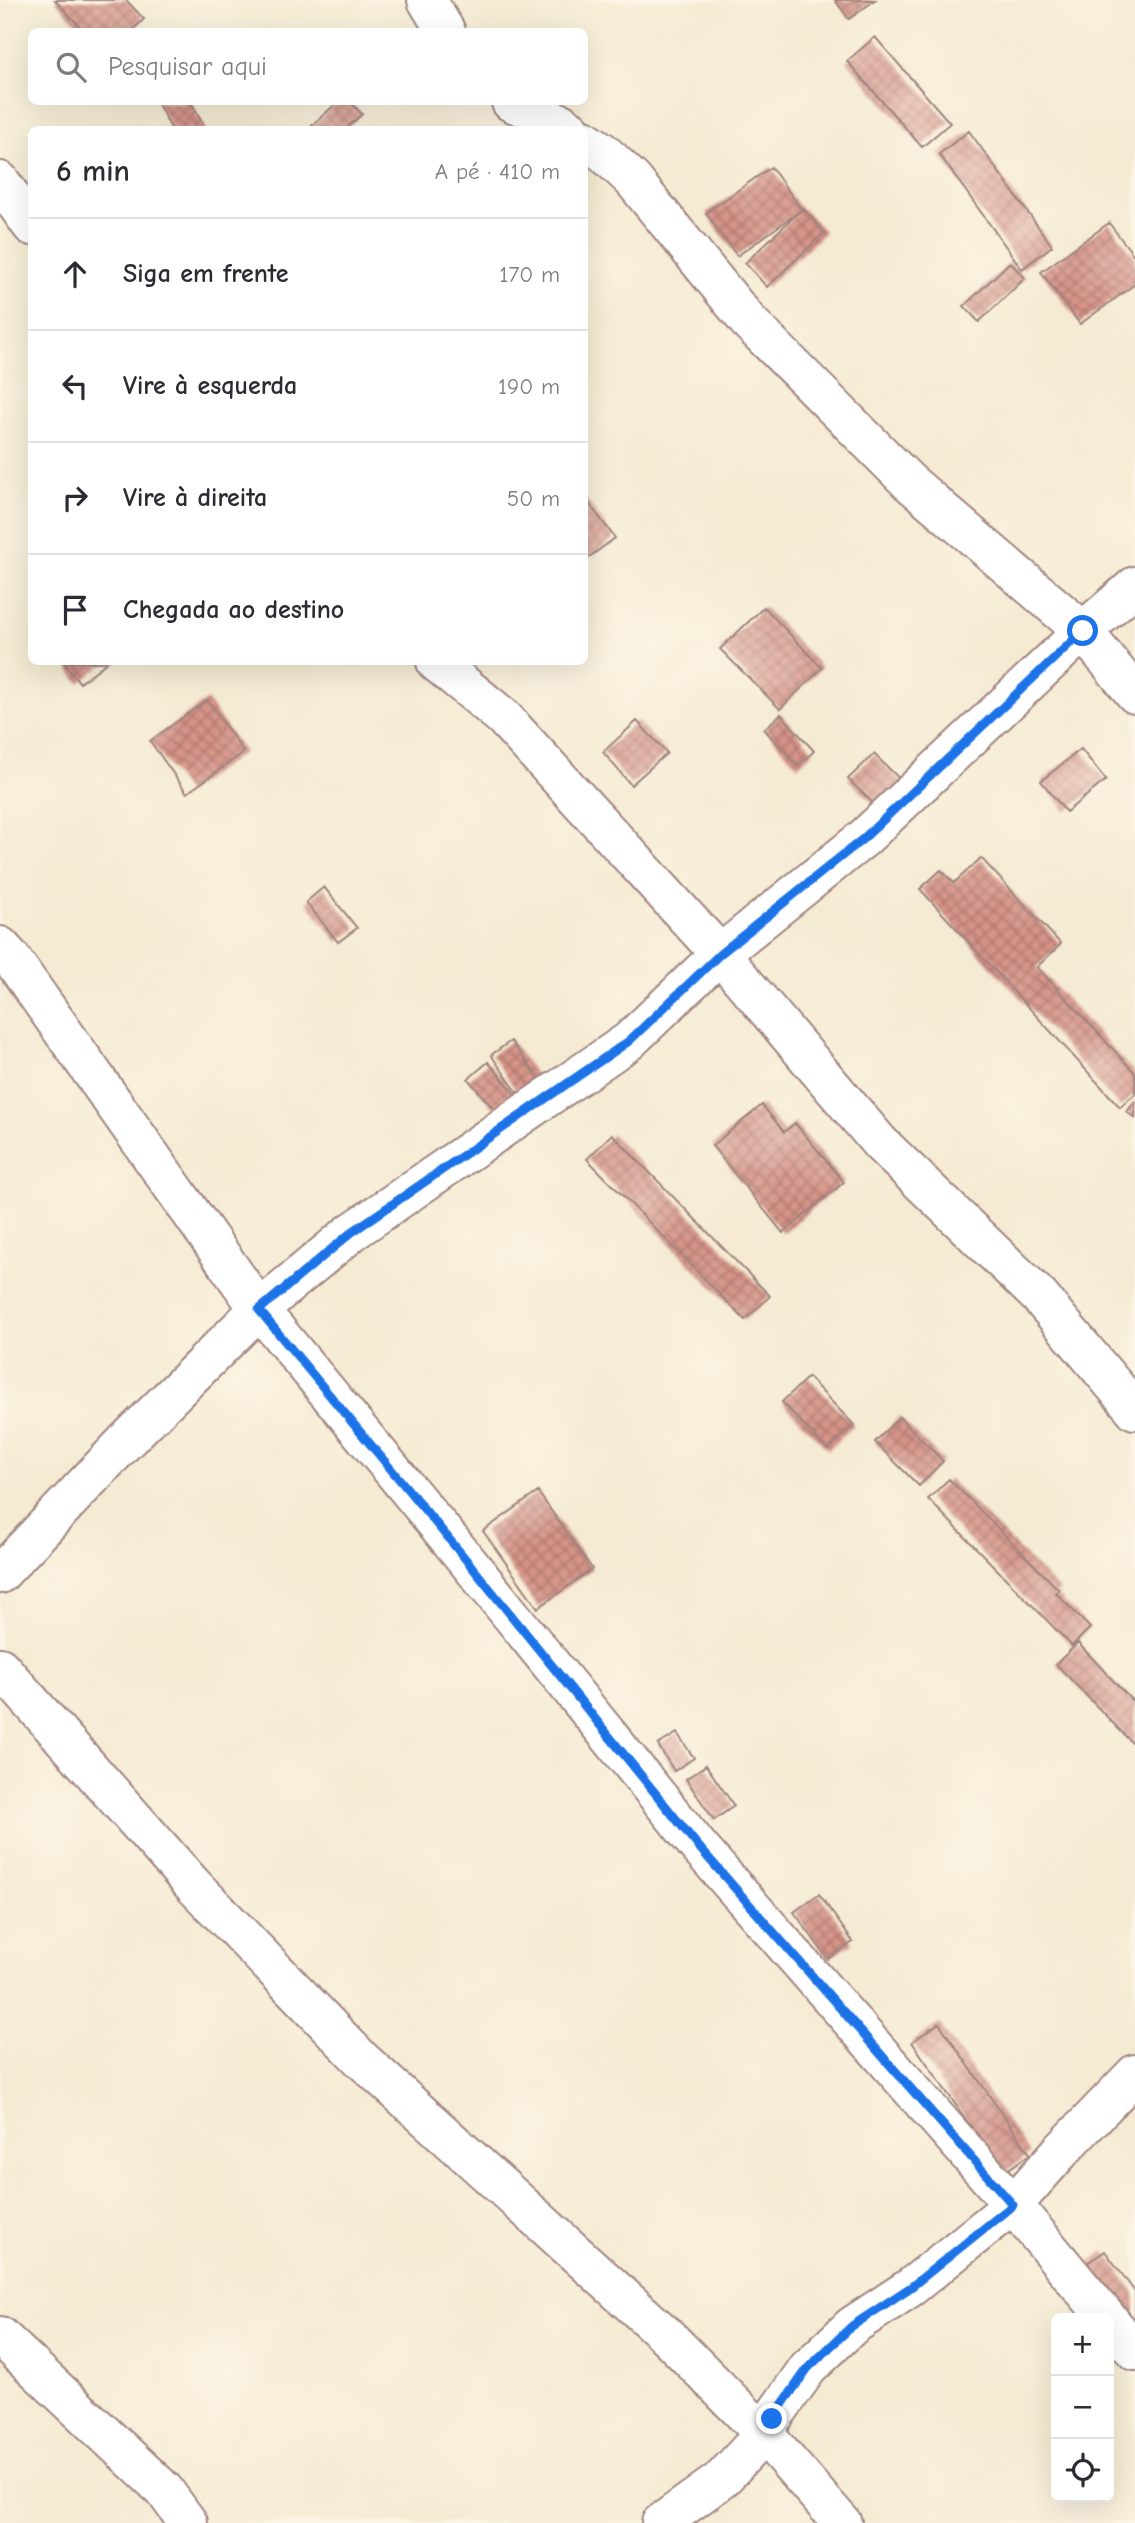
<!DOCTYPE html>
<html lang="pt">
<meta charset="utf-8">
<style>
:root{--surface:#fff;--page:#f7f7f7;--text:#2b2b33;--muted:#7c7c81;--line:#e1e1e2}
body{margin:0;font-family:"Comic Neue",sans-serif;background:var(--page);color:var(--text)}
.controls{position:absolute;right:21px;bottom:21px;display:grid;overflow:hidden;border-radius:10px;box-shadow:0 7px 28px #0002}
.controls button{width:63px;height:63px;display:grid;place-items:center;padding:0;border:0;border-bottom:2px solid var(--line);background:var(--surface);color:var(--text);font:35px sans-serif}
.stop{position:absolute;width:21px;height:21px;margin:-16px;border:5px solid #1a73e8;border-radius:50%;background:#fff}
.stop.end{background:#1a73e8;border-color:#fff;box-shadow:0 2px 7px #0008}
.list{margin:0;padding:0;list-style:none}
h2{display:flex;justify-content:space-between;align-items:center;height:91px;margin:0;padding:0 28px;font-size:30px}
h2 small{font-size:23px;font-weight:400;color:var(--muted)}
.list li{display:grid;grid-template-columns:46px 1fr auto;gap:21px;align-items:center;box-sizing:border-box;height:112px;padding:0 28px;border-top:2px solid var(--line)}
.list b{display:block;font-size:26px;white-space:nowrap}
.list em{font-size:23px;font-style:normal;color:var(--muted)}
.icon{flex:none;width:38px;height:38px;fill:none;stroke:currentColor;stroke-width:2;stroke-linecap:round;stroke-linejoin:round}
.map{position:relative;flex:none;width:1135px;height:2523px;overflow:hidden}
.search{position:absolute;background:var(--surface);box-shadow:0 7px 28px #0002;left:28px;top:28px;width:560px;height:77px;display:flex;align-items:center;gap:18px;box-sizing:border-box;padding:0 24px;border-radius:10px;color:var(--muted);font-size:26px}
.panel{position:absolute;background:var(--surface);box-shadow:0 7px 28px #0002;left:28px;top:126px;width:560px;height:539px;border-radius:10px}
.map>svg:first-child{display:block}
.building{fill:url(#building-cross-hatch)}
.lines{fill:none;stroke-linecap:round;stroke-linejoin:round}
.minor-casing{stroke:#a0857f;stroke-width:42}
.minor{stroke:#fff;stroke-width:38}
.route{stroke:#1a73e8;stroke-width:9}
</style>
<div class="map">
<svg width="1135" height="2523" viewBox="0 0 1135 2523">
<defs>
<pattern id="building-cross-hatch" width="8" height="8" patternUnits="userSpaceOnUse" patternTransform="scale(1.75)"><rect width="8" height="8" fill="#d69489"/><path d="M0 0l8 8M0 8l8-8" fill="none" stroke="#b07870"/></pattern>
</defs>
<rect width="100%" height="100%" fill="#fcf5e5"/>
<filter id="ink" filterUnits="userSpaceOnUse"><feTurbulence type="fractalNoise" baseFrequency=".0143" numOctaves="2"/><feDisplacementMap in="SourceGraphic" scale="14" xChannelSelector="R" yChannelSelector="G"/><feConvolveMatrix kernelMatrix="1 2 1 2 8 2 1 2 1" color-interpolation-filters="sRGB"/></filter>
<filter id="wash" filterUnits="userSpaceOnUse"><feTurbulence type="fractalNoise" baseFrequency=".00686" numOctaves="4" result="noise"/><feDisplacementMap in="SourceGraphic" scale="28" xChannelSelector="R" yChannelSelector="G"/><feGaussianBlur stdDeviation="1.57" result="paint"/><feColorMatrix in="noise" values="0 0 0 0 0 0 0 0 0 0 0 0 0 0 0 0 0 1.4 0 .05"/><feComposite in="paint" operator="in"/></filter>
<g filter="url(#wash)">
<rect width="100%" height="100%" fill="#f5ebd3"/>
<g id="blocks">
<!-- building -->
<path class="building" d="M55 0H126L144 19 131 32H85Z
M835 0H875L849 19Z
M875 37 950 123 922 147 847 61Z
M157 102H191L206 130H172Z
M338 102H350L362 114 345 130H311L309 128Z
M969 131 1052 246 1022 269 939 154Z
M771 167 802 210 803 208 825 232 767 287 745 263 800 211 737 256 706 213Z
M1109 223 1135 257V284L1080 324 1041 272Z
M1010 262 1025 278 979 322 964 306Z
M584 497 615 538 584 561Z
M764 607 822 668 780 709 720 649Z
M63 662H107L80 683Z
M207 700 244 752 187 793 150 741Z
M781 714 814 751 798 766 764 729Z
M637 721 667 753 631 785 603 752Z
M1081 749 1106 780 1066 812 1041 781Z
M874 754 912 791 887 817 848 779Z
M981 858 1061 944 1037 967 1135 1073V1094L1120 1107 920 889 941 870 954 883Z
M324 887 357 928 338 942 306 902Z
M511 1041 546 1088 525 1103 491 1055Z
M488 1062 519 1098 499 1115 468 1079Z
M1135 1101V1118L1127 1112Z
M762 1105 784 1132 795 1123 844 1182 783 1233 712 1146Z
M612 1134 770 1296 745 1320 587 1159Z
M808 1377 854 1425 828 1450 782 1402Z
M899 1417 943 1461 919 1486 875 1442Z
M949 1479 1059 1590 1056 1593 1090 1628 1072 1646 928 1499Z
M538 1492 592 1569 538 1608 483 1531Z
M1078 1643 1135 1704V1746L1056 1664Z
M677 1733 694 1758 674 1771 658 1745Z
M706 1765 734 1806 714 1820 686 1779Z
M819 1894 853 1942 828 1959 794 1912Z
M939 2023 1030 2154 1003 2173 912 2042Z
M1105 2251 1135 2292V2318L1129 2323 1086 2264Z"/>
</g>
</g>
<g filter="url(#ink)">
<use href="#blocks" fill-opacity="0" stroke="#a0857f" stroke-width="2"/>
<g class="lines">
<!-- minor casing -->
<g class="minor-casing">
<path id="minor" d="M427 0 446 32
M511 102 561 123 571 130
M584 139 603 152 633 180 748 321 908 481 1083 631 1135 694
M0 181 32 226
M436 662 503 717 720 954 880 1143 1039 1296 1135 1410
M0 946 11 958 259 1309 468 1562 698 1846 1013 2205 1107 2318
M0 1574 125 1442 259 1309 352 1232 629 1041 720 954 864 838 1083 631 1135 586
M0 1667 193 1885 361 2059 670 2339 764 2434 842 2523
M1109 2320 1135 2351
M0 2336 164 2490 188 2523
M661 2523 722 2479 764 2434 772 2419 808 2368 852 2326 911 2287 1013 2205 1059 2153 1135 2074"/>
</g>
<!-- minor -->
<use href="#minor" class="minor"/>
</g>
</g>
<g class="lines" filter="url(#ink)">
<!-- route -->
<path class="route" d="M772 2419 808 2368 852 2326 911 2287 1013 2205 698 1846 468 1562 259 1310 352 1232 629 1041 720 954 864 838 1083 631"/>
</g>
</svg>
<div class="controls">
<button>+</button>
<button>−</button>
<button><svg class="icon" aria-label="locate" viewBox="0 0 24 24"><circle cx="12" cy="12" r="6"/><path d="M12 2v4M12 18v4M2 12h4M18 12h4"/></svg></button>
</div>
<div class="stop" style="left:1083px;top:631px"></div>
<div class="stop end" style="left:772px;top:2419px"></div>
<div class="search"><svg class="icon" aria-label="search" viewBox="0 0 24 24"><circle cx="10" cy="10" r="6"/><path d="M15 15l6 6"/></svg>Pesquisar aqui</div>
<section class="panel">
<h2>6 min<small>A pé · 410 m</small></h2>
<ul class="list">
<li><svg class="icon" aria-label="ahead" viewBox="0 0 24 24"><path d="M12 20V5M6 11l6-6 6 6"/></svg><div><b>Siga em frente</b></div><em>170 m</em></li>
<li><svg class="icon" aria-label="left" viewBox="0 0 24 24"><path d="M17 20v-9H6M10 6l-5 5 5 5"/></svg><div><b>Vire à esquerda</b></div><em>190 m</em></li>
<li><svg class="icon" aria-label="right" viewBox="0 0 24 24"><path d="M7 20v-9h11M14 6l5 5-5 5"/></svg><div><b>Vire à direita</b></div><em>50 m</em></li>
<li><svg class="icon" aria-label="arrive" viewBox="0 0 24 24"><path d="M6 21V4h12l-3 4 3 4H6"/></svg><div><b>Chegada ao destino</b></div></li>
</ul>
</section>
</div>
